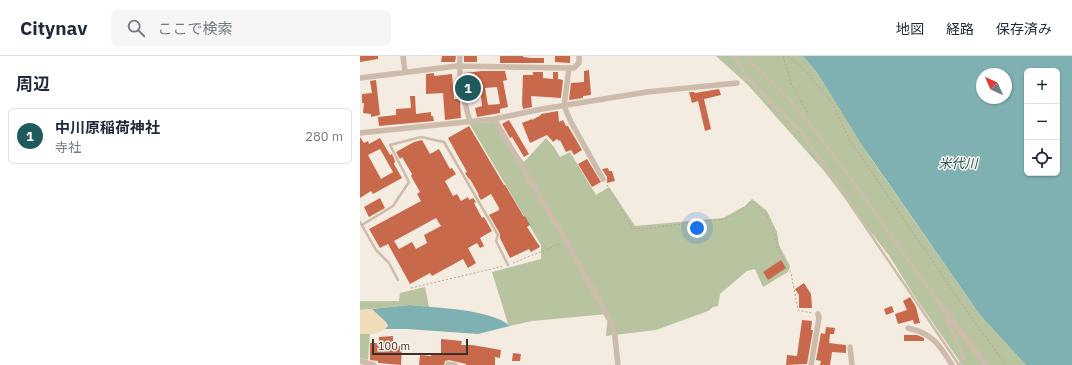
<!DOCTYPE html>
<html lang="ja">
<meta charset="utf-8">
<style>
:root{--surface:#fff;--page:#f6f6f7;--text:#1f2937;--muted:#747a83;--line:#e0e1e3;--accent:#1f5a5e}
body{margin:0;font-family:"IBM Plex Sans","Noto Sans JP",sans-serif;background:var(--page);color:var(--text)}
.controls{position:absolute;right:12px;top:12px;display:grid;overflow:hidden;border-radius:6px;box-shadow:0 1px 3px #0004}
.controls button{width:36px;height:36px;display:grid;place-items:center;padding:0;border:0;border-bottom:1px solid var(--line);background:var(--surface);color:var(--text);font:20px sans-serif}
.compass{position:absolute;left:616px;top:12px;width:36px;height:36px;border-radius:50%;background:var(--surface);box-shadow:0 1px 3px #0004;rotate:315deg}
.scale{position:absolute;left:12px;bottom:10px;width:96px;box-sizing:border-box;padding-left:4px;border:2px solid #3b302b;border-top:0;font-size:11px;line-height:14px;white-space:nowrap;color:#3b302b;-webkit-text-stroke:3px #fbf5ee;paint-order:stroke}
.you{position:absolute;left:337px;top:172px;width:14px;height:14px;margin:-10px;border:3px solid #fff;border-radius:50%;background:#1a73e8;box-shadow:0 0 0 6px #1a73e833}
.badge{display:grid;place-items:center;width:26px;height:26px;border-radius:50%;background:var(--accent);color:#fff;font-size:13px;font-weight:700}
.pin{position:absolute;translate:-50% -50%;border:2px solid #fff;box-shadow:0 1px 4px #0006}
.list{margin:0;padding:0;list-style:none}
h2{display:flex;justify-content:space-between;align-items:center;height:52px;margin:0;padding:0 16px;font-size:17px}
h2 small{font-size:13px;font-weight:400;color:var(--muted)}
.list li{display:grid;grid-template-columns:26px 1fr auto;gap:12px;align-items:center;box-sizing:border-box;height:56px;margin:0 8px 8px;padding:0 8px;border:1px solid var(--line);border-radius:6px}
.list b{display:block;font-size:15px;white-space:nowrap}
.list p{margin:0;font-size:13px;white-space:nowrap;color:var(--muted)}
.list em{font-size:13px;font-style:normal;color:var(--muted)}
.icon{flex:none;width:22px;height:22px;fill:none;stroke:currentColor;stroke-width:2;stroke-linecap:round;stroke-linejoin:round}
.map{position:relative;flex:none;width:712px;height:309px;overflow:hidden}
header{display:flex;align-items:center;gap:24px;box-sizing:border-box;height:56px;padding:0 20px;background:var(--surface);border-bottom:1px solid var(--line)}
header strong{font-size:19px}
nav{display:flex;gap:22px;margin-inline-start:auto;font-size:14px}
.search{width:280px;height:36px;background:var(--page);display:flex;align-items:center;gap:10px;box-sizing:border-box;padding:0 14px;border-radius:6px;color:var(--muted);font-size:15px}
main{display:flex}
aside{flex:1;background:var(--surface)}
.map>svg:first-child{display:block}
.green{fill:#b8c4a0}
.sand{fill:#efdcb8}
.water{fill:#7fb0b2;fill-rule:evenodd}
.building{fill:#c8694b;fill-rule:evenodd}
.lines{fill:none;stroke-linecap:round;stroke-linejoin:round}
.path{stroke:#b9a596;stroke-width:1;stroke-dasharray:2 2;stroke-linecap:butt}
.service{stroke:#cdbbac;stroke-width:2.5}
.minor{stroke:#cdbbac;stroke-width:5.5}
.labels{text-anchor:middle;stroke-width:3;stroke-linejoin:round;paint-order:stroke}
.water-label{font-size:13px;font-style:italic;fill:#1f5a5e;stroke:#fbf5ee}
</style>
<header>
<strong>Citynav</strong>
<div class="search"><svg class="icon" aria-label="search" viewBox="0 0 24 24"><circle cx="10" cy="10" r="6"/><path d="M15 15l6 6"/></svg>ここで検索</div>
<nav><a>地図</a><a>経路</a><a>保存済み</a></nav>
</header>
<main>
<aside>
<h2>周辺<small></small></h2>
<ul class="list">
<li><span class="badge">1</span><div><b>中川原稲荷神社</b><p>寺社</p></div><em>280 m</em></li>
</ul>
</aside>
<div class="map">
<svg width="712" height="309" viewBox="0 0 712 309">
<rect width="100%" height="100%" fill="#f4ebe1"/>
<!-- green -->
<path class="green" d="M356 0H443L458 18 512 104 620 259 666 309H602L553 238 530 201 464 115 388 29Z
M135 66 164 106 186 82 194 91 200 101 210 96 236 139 249 131 275 170 363 162 385 150 392 143 407 155 417 176 419 189 430 210 428 216 403 231 395 213 387 215 360 238 358 250 353 251 348 255 296 274 246 280 248 258 172 265 150 270 148 268 132 216 181 203V189L109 67Z
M65 231 69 251 50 249 0 254V245H39L40 237Z
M0 278H10L8 304 0 302Z"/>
<!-- sand -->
<path class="sand" d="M12 253 15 254 26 266 28 270C20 279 11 278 0 278V254Z"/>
<!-- water -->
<path class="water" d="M443 0H712V309H666L620 259 502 89 458 18ZM667 15H697V117H667ZM622 18H646V42H622Z
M50 249C76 252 131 253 150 270L118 278 47 273H25L28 270 26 266 12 253Z"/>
<!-- building -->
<path class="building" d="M0 0H18V3L0 6Z
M82 0H96L95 6H81Z
M104 0H117V6H104Z
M140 0H163V1L171 2H184V7H140Z
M195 0H210V7L195 6Z
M229 14 231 39 223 40V42L209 44 211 27 224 26V15Z
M122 15H145L147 24 143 25 148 51 140 53V57L117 61 115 52 122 50 121 40 114 41 113 35 107 36 104 17ZM137 31 140 48 128 49 125 32Z
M173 16H183V22L193 23V16H198V23L203 24 201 42 171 40 172 51 163 53 162 47 163 19H173Z
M74 17V20L92 18 94 43H100V45L101 62 85 64 83 37 66 38V18Z
M16 24 20 59 11 61V58L3 57 4 47H2V38L12 37 10 25Z
M359 33 361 39 344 43 351 73 345 75 338 45 332 47 329 36H334L335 37Z
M50 40H55L56 58 71 56V60H73L74 65 19 70 18 61 36 59V53L51 52Z
M198 55 199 66 203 64 206 70H208L222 94 214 99 211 94 206 96 200 84 199 85 197 83 193 86 187 79 170 87 162 67 172 63V64L181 59V58Z
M149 64 169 98 164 101 152 81 150 82 142 68Z
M109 70 144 129H145L164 161 165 160 170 169 167 171 180 191 171 196 169 193 150 202 140 182V178L129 159 139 154V152L131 138 121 144 118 139H119L110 123H109L105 117 107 116 88 82Z
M0 81 4 87 8 85 9 88 20 82 30 99 32 98 35 105 34 108 42 122 13 138 11 135 0 142ZM20 93 33 116 21 123 8 99Z
M62 84 70 98 79 93 90 113 92 112 96 118 85 125 93 140 97 138 101 145 108 141 109 144 113 142 116 146 114 147 122 162 124 161 132 175 120 182 124 190 120 192 117 187 108 192 116 207 108 212 103 203 72 220 70 217 50 228 28 188 20 192 9 173 61 145 57 138 60 136 51 120 52 118 42 101 40 103 36 96 54 86ZM76 162 81 170 64 179 67 187 56 193 52 186 39 193 34 185Z
M227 103 241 126 232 131 218 108Z
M248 112 249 115H252L255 125 247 127V121L242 113Z
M20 142 25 152 9 161 4 151Z
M421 204 426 212 408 224 403 216Z
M444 227 451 238 452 252H439V239L435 233Z
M550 241 556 251 560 267 554 268 553 264 538 268 535 258 547 254 543 245Z
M532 250 534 256 526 259 524 253Z
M442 264 452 265 451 274H453L447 308 426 309 427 299 437 300Z
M466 271 475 272 474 278H470L469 287 486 289V297L472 296 470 309H460L461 305 456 304 461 277 465 278Z
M544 279H557L564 282V285H544Z
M33 280V290H42L41 309 18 307V305L10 304V287H19V281Z
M81 283 102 285 101 289H112L141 294 140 302 135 301V309H106V308L89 304 85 305 84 309H59L60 299 71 300 72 297 81 298Z
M153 297 161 298 160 305H152Z"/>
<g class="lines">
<!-- path -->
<path class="path" d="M423 0 431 28 448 58
M428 0 447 16 472 47 489 83 608 257 646 309
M247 129 272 172 283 173 353 164C367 166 380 154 390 147L394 146 406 158 415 180 417 191 431 217 438 254 452 257
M153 207 200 188
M51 232 144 210"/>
<!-- service -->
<path class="service" d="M374 0 384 16 385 22 393 27 415 51 440 74 599 309 604 303 585 259
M385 0C402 17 421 34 437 52 489 115 532 184 581 249
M0 166 16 194 29 207 38 224
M2 169 33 150 49 126 30 89 61 81 84 86 138 179 136 185 148 209"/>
<!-- minor -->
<path class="minor" d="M43 0 45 16
M100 0C98 22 104 44 110 66
M209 12 204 50 211 66 243 123
M0 22 97 10 209 12H214L219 7V0
M134 63 206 185 254 272 258 309
M0 77 134 63 182 53 287 36 377 27
M581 250 626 309
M548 272C573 278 579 288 592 309
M490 291 492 309
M0 305 14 309
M88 308 95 309
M451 309 459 262 458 258"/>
</g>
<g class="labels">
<!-- water labels -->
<g class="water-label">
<text x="598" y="112">米代川</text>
</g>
</g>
</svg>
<div class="controls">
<button>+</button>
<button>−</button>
<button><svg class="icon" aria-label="locate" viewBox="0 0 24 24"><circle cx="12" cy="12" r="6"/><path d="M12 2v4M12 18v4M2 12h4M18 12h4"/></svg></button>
</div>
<svg class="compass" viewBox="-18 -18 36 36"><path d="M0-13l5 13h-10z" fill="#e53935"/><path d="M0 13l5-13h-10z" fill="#747a83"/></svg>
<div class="scale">100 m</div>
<div class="you"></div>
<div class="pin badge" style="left:108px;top:32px">1</div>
</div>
</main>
